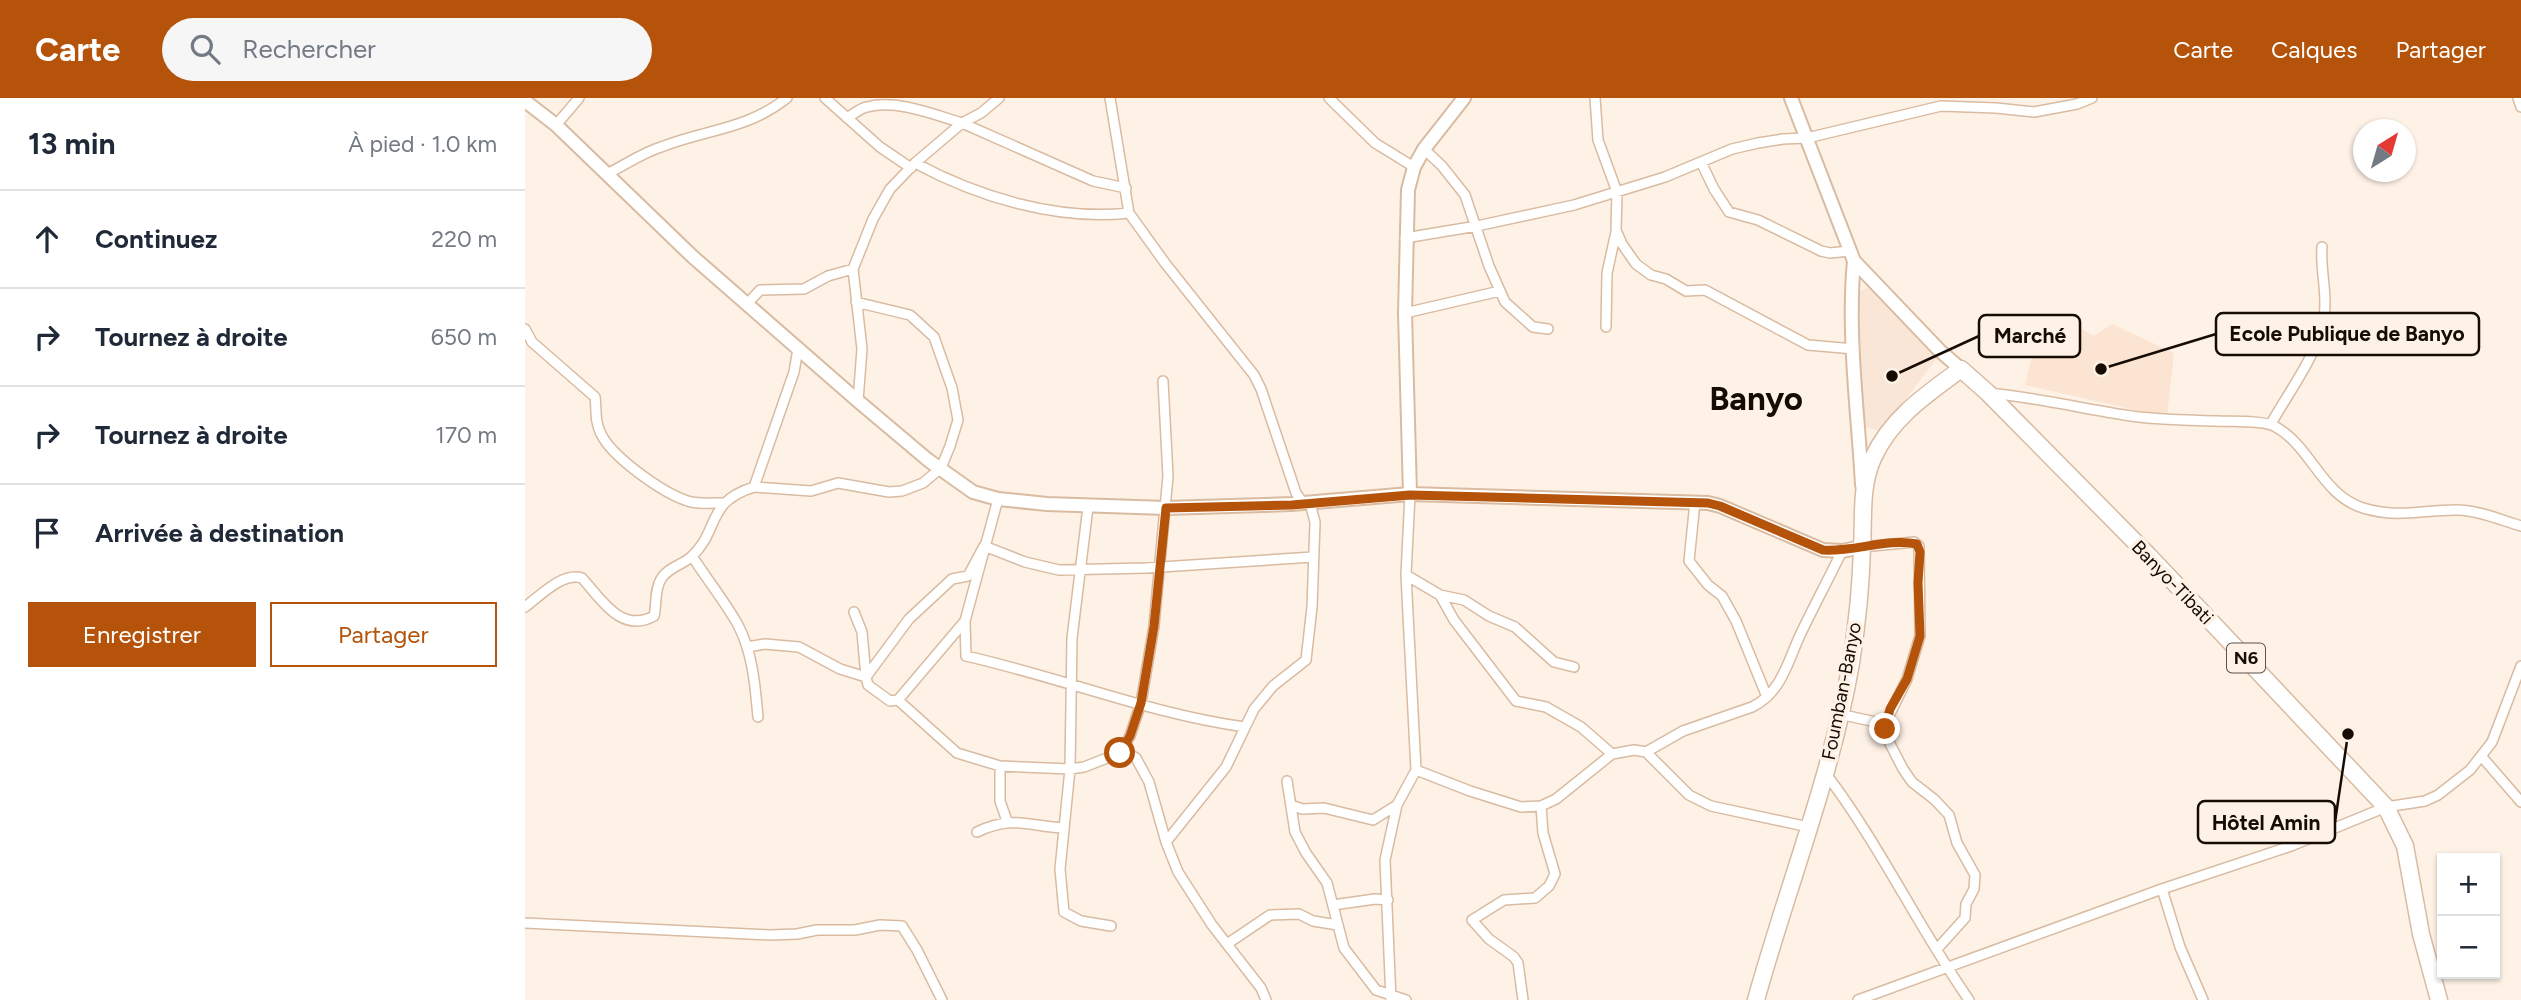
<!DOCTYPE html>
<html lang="fr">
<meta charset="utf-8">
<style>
:root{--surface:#fff;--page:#f6f6f7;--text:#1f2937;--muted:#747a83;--line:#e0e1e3;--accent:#b45309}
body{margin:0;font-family:Figtree,sans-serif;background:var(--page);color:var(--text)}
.controls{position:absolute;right:21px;bottom:21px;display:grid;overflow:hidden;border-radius:0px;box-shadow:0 2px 5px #0004}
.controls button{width:63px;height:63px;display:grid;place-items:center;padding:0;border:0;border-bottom:2px solid var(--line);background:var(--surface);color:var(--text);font:35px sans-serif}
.compass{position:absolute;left:1828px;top:21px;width:63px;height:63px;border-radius:50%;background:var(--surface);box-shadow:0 2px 5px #0004;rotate:37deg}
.stop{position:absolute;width:21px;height:21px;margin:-16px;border:5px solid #b45309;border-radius:50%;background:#fff}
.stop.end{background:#b45309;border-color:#fff;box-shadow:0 2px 7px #0008}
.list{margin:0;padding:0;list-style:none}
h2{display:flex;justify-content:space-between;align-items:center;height:91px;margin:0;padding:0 28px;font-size:30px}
h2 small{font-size:23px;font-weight:400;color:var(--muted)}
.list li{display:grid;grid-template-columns:46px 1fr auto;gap:21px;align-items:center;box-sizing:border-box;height:98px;padding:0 28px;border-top:2px solid var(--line)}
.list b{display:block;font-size:26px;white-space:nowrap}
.list em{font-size:23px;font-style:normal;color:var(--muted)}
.actions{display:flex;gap:14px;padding:21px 28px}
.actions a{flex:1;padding:16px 0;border:2px solid var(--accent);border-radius:0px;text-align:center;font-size:24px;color:var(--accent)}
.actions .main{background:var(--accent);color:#fff}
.icon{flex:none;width:38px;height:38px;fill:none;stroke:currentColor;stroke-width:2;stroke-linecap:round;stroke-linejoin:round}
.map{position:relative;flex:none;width:1996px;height:902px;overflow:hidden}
header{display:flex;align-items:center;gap:42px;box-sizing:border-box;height:98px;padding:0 35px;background:var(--accent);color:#fff}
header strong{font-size:33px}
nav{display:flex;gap:38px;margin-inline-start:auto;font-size:24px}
.search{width:490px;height:63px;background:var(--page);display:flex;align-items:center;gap:18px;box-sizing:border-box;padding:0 24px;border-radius:38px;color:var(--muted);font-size:26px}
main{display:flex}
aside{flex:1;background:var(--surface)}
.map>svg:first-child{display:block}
.commercial{fill:#fae6d7}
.built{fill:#fbe4d1}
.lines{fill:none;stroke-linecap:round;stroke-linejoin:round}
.street-casing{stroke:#d9bba1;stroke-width:12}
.secondary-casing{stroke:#d9bba1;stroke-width:16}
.highway-casing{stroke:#d9bba1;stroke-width:19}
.street{stroke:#fff;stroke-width:9}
.secondary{stroke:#fff;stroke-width:12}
.highway{stroke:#fff;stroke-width:16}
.route{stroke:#b45309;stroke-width:9}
.labels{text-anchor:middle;stroke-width:7;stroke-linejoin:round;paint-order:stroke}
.shield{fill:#fef2e7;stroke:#5c5148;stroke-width:2}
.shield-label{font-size:18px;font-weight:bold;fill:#160c04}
.street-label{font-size:19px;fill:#160c04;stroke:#fef2e7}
.town-label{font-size:33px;font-weight:bold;fill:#160c04;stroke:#fef2e7}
.leader{fill:none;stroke:#160c04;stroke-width:2.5}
.callout-dot{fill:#160c04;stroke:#fef2e7;stroke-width:2.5}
.callout{fill:#fef2e7;stroke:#160c04;stroke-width:2.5}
.callout-label{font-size:21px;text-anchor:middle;font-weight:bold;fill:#160c04}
</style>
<header>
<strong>Carte</strong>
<div class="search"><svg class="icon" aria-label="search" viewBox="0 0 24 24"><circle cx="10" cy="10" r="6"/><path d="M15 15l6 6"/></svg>Rechercher</div>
<nav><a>Carte</a><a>Calques</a><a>Partager</a></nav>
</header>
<main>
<aside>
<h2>13 min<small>À pied · 1.0 km</small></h2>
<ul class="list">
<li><svg class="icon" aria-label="ahead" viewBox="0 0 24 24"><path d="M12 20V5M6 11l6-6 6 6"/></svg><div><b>Continuez</b></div><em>220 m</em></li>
<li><svg class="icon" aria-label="right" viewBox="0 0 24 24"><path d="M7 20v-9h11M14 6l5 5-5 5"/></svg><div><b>Tournez à droite</b></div><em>650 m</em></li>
<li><svg class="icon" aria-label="right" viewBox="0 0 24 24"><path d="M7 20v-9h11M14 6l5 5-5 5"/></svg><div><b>Tournez à droite</b></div><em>170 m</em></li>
<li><svg class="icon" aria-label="arrive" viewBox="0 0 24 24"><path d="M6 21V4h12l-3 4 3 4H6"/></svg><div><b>Arrivée à destination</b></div></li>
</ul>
<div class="actions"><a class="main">Enregistrer</a><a>Partager</a></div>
</aside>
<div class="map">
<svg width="1996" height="902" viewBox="0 0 1996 902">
<rect width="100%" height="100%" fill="#fef2e7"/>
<!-- commercial -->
<path class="commercial" d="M1344 189 1413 259 1356 334 1339 328 1333 194Z"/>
<!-- built -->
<path class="built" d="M1541 222 1569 238 1587 226 1649 255 1642 319 1500 287 1512 238Z"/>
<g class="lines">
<!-- street casing -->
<g class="street-casing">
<path id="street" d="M300 0 355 49 386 70
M585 0 604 115 640 165 729 277 736 291 771 395 778 405
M804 0 850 45 889 69
M1070 0 1073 42 1092 94 1091 132 1097 146 1111 166 1126 177 1141 181 1161 193 1180 192 1283 247 1329 251
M1993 0 1996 9
M322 20C329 16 335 10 342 9 372 1 410 17 437 25L568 83 601 90
M31 27 54 0
M899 51 917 68 940 97 964 168 980 204 1008 229 1023 231
M1176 64 1189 91 1204 114 1233 122 1296 153 1305 155 1325 153
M390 65C453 99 532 123 604 115
M82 76C100 67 117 55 136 49 182 31 221 32 262 0
M880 140 952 128 1049 107 1140 79 1207 51 1233 45 1258 41 1282 40 1416 8 1471 10 1509 14 1552 6 1567 0
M222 206 235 192 279 191 303 178 328 171
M880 215 975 193
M1081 229 1082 175 1091 134
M0 231 7 244 70 299C72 313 69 321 76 336 88 360 140 397 166 404 176 406 188 405 198 405
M1463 295C1511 299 1558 311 1606 318 1634 322 1662 322 1691 323 1706 324 1736 322 1749 328 1786 347 1796 397 1838 410 1874 421 1900 411 1934 412 1955 413 1976 422 1996 428
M333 303 337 251 328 171 348 121 365 91 390 65 437 25 456 15 474 0
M1746 326C1764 293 1793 257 1799 219 1803 196 1795 173 1797 149
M229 389 269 274 273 251
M1170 404 1164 463 1183 487 1197 498 1211 523 1242 599
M563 409 547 540 545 671 535 771 539 814 556 823 586 828
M1337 449 1389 444 1394 448 1395 538 1382 581 1360 626 1361 638 1378 671 1387 684 1410 702 1424 717 1432 745 1450 777 1449 791 1441 806 1440 820 1412 851
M167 458C181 480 201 505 213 527 228 556 230 587 233 619
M881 477 915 497 929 522 991 603 1021 609 1056 629 1087 656
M915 497 939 502 964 518 990 529 1029 564 1049 569
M0 509C15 498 37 474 57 480 76 501 96 536 129 518 132 506 129 493 136 481 142 470 157 467 166 459 195 433 180 404 229 389L286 393 313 385 364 394 377 393 398 385 416 370 425 348 433 322 427 290 409 239 385 217 331 204
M329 514 337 534 341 579
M440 523 441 558C535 579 625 616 720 629
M222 549 240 546 274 549 315 571 341 579 343 587 365 603 373 602 432 655 475 668 545 671 559 669 595 655 604 656 611 660 624 684 641 744 653 774 687 827 736 890 741 902
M341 579 384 521 427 481 443 478 459 448 500 464 534 472 621 470 788 459
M373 602 440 523 473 401
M1314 616 1360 626
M1121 654 1158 633 1227 609C1258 594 1263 561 1277 533 1290 506 1304 480 1317 453
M595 655 605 638 616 605 629 528 643 378 638 283
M1957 659 1996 704
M475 668V703L482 723
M891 672 945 693 996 709 1016 708 1031 701 1087 656 1109 652 1121 654 1164 697 1186 708 1284 729
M1301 676C1355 747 1393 829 1444 902
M762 683 770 734 781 755 802 785 819 850 851 892 881 902
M766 707 777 711 799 710 848 722 872 707
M452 734C488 717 502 728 539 730
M641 744 701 669 729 611 748 588 781 562 787 509 790 424 785 405
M1637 791 1655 849 1678 902
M808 807 850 801 863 802
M0 825 245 837 272 836 292 832H330L355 827 377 828 392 852 417 902
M702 846 745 817 774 816 788 823 813 827
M866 902 860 762 872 707 891 672 881 477 885 396
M998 902 993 865 989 859 964 841 947 822 979 802 1010 800 1024 788 1030 776 1018 735 1016 708
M1333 902 1637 791 1766 748 1861 709 1900 703 1913 697 1945 672 1967 644 1996 568"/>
</g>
<!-- secondary casing -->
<g class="secondary-casing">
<path id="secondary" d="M1266 0 1329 163 1415 253 1436 271
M0 3 31 27 168 159 333 303 403 362 448 394 473 401 522 406 641 410 767 406 885 396 1183 405 1195 408 1298 452 1317 453 1337 449
M1329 163C1322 236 1333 313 1337 387
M885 396 880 215 883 92 889 69 899 51 939 0"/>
</g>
<!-- highway casing -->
<g class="highway-casing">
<path id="highway" d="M1231 902C1262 790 1306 680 1326 565 1332 527 1336 488 1337 449 1339 419 1335 389 1348 360 1366 320 1402 296 1436 271L1463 295 1624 458 1861 709 1880 748 1896 836 1914 902"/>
</g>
<!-- street -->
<use href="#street" class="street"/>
<!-- secondary -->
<use href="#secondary" class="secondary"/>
<!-- highway -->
<use href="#highway" class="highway"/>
</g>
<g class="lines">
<!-- route -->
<path class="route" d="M595 655 605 638 616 605 629 528 641 410 767 407 885 397 1183 405 1195 408 1298 452C1329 454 1362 440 1392 446L1395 454 1393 485 1395 538 1382 581 1365 611 1360 631"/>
</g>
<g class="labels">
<!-- shield labels -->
<rect class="shield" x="1702" y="545.5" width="38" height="29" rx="5"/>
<g class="shield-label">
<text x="1721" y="566">N6</text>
</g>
<!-- street labels -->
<g class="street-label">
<text transform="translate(1648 484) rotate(46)" y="7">Banyo-Tibati</text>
<text transform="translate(1316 593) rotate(-79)" y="7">Foumban-Banyo</text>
</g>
<!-- town labels -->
<g class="town-label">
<text x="1231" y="312">Banyo</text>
</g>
</g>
<!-- callouts -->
<path class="leader" d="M1576 271L1691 236M1367 278L1454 238M1823 636L1810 724"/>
<g class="callout-dot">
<circle cx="1576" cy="271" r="7"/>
<circle cx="1367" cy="278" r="7"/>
<circle cx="1823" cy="636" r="7"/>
</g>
<g class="callout">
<rect x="1691" y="215" width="263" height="42" rx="7"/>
<rect x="1454" y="217" width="101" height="42" rx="7"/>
<rect x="1673" y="703" width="137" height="42" rx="7"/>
</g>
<g class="callout-label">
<text x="1822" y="243">Ecole Publique de Banyo</text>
<text x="1505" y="245">Marché</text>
<text x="1741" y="732">Hôtel Amin</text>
</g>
</svg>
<div class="controls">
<button>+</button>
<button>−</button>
</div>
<svg class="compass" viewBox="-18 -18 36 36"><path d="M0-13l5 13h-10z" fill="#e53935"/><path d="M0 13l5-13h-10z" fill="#747a83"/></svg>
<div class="stop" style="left:595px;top:655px"></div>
<div class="stop end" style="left:1360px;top:631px"></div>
</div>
</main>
